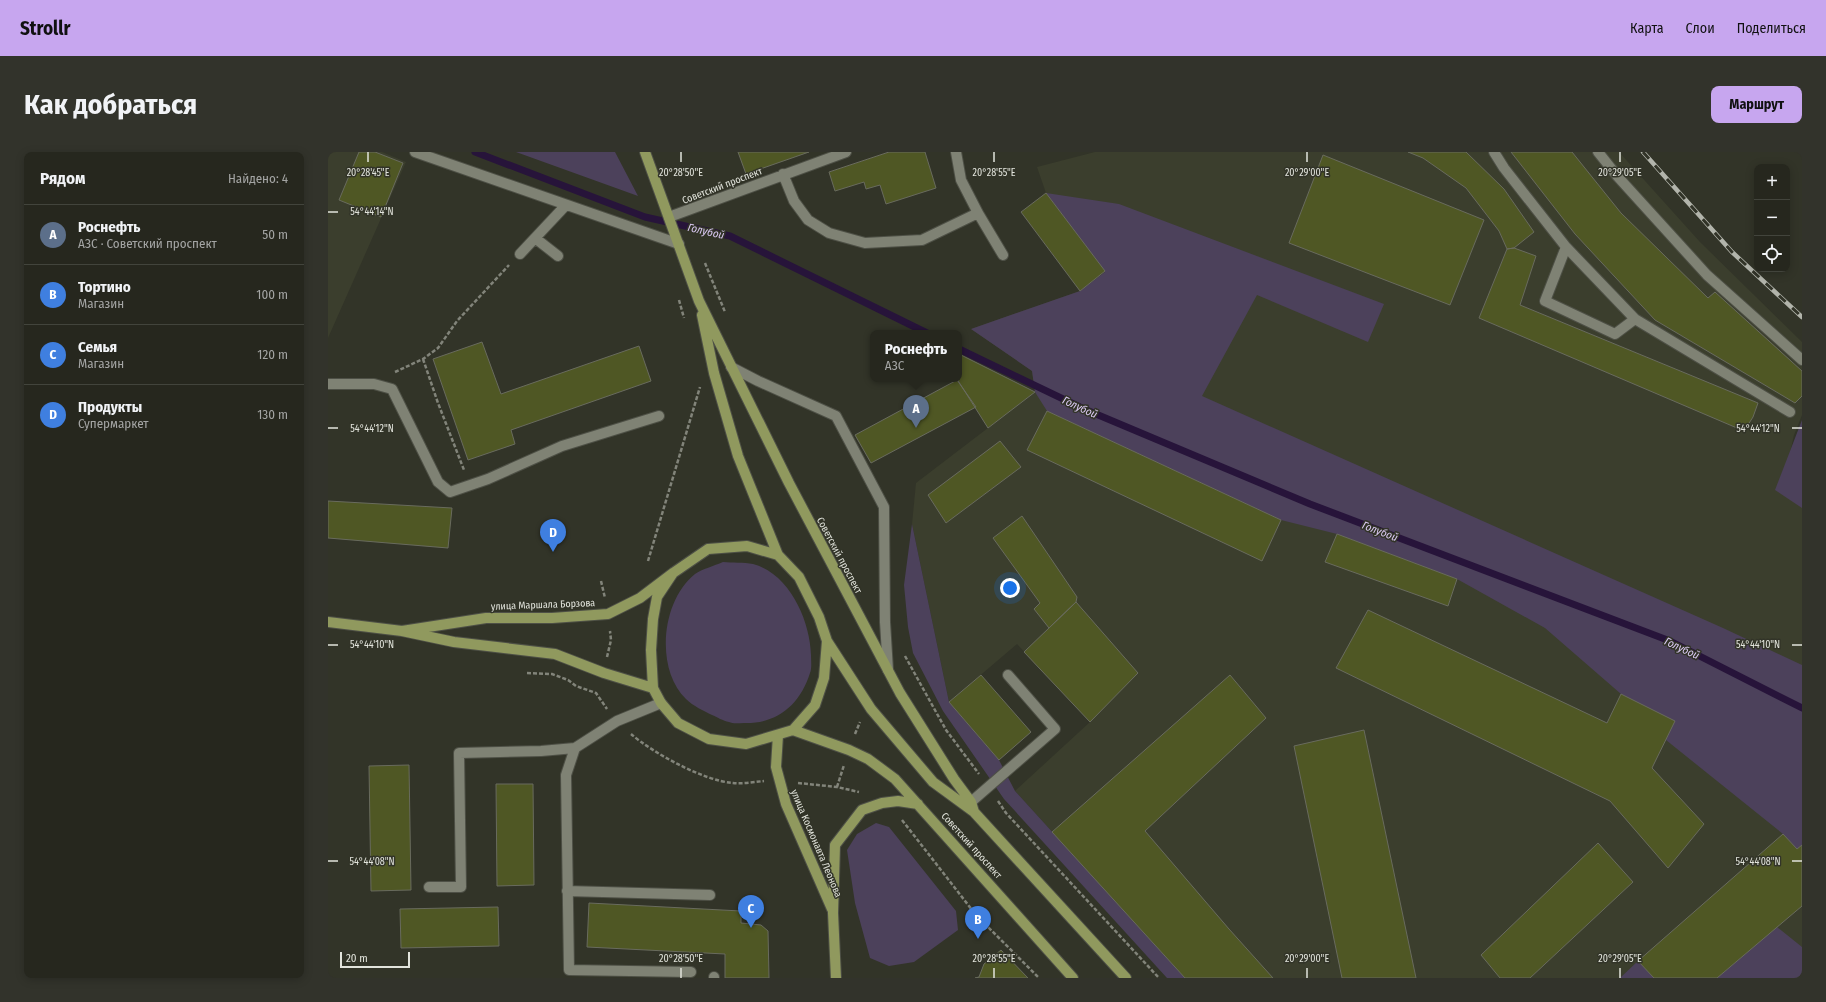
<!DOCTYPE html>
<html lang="ru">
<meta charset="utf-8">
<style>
:root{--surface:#26271e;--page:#32332b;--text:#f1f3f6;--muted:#a4a5a4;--line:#42443c;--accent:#c7a6ef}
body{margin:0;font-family:"Fira Sans Condensed",sans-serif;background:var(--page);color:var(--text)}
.controls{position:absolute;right:12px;top:12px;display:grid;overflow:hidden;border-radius:8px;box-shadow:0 2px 10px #0003}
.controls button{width:36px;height:36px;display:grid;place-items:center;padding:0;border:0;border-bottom:1px solid var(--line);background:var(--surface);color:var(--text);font:20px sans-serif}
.scale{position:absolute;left:12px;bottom:10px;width:70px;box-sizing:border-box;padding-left:4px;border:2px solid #e2e4dc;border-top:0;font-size:11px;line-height:14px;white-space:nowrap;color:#e2e4dc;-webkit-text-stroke:3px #323428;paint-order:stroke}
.you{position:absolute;left:682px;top:436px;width:14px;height:14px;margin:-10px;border:3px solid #fff;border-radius:50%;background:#1a73e8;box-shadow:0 0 0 6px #1a73e833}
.badge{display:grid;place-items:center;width:26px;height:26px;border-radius:50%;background:var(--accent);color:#fff;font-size:13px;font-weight:700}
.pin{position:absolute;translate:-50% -33px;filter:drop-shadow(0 1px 2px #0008)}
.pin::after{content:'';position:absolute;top:21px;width:14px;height:12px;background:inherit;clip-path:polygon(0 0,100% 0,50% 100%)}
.popup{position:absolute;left:542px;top:178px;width:92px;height:52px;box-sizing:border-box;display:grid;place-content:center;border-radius:8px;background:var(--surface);filter:drop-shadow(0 1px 3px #0005);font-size:13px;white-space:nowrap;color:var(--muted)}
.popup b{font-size:15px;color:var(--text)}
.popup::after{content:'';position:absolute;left:50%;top:100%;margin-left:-8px;border:8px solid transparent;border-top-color:var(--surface)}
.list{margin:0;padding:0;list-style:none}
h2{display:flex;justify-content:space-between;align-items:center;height:52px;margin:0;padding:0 16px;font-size:17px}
h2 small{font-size:13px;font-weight:400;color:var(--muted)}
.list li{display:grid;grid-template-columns:26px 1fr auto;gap:12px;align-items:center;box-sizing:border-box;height:60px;padding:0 16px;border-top:1px solid var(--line)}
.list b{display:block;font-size:15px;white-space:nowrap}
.list p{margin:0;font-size:13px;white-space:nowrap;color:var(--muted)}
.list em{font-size:13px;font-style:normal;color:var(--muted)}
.icon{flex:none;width:22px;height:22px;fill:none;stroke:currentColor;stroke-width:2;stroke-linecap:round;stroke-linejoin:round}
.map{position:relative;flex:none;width:1474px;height:826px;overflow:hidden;border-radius:8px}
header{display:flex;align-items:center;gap:24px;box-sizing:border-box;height:56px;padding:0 20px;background:var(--accent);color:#111}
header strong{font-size:19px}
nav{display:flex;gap:22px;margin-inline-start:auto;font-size:14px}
.intro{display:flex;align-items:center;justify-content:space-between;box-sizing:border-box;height:96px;padding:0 24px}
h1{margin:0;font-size:28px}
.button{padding:10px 18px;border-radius:8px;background:var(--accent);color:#111;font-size:14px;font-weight:700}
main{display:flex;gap:24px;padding:0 24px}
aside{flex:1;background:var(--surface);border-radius:8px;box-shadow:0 2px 10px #0003}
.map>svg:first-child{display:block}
.built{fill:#3b3e2d}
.green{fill:#4c415b}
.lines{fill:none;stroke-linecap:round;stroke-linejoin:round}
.stream{stroke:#27143a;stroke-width:7}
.building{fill:#4f5724;stroke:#696b5e}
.minor-casing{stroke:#4e5046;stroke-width:12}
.major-casing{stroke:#4e5046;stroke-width:12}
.path{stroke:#82847a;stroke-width:2.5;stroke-dasharray:4 2;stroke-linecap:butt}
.minor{stroke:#7f8274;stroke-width:10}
.major{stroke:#90995e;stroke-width:10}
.rail-casing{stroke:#b2b4ab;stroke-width:4.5}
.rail{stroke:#323428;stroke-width:3;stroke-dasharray:9;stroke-linecap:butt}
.ticks{fill:none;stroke:#e2e4dc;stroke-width:1.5}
.labels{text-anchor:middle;stroke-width:3;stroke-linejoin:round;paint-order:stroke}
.street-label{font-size:10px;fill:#e2e4dc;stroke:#323428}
.water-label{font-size:11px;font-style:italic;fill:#dccaf5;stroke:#323428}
.ticks-label{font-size:10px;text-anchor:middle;fill:#e2e4dc;stroke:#323428;stroke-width:3;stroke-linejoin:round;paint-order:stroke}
</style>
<header>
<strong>Strollr</strong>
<nav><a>Карта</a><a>Слои</a><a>Поделиться</a></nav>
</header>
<div class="intro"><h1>Как добраться</h1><a class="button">Маршрут</a></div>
<main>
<aside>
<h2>Рядом<small>Найдено: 4</small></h2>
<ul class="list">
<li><span class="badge" style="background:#5c6f8a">A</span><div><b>Роснефть</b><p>АЗС · Советский проспект</p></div><em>50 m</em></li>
<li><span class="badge" style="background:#3f7fe0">B</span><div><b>Тортино</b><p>Магазин</p></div><em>100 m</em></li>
<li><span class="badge" style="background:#3f7fe0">C</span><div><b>Семья</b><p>Магазин</p></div><em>120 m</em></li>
<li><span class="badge" style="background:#3f7fe0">D</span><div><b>Продукты</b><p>Супермаркет</p></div><em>130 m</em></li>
</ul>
</aside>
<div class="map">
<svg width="1474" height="826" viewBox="0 0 1474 826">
<rect width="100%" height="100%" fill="#323428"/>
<!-- built -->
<path class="built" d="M0 0H54L78 10 0 186Z
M767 0H1291L1372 90 1474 190V263L1466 283 1461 305 1474 310V826H857L687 639 762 570 689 492 621 550 584 372 588 331 707 240 704 219 643 177 752 139 777 119 718 41 709 15Z"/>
<!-- green -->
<path class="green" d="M188 0H287L310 44Z
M718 41 791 52 1056 152 1040 190 929 143 874 244 1395 476 1474 513V693L1469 697 1455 682 1338 588 1346 569 1293 542 1217 476 1129 427 1009 382 953 368 719 259 707 240 704 219 643 177 752 139 777 120Z
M1474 268V356L1447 338Z
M584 372 621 550 671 608 687 639 857 826H839L676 647 615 559 585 501 580 475 576 433Z
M395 410C404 411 416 410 425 412 462 422 482 469 483 503 483 509 484 516 482 521 472 553 449 572 416 571 411 571 405 572 401 570 395 569 389 565 384 563 376 559 365 554 358 547 327 517 333 449 367 422 374 417 386 414 395 410Z
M548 671 561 675 628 759 630 778 586 810 561 814 542 806 527 751 519 698 529 682Z
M1449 775 1474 795V826H1389Z
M1310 809 1326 826H1292Z"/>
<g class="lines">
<!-- stream -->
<path class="stream" d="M147 0 317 65 402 84 599 181
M631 197 756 257 982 352 1342 489 1474 556"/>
</g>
<!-- building -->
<path class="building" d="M31 0H47L75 11 53 65 11 48Z
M410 0H481L418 22Z
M561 0H597L608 36 558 52 552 33 538 37 536 30 507 39 501 20Z
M1080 0H1138L1176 37 1206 80 1186 96 1179 97 1171 79 1138 36 1095 6Z
M1183 0H1244L1293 61 1380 146 1387 140 1474 219V244L1467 251 1327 168 1247 82Z
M995 3 1156 68 1122 153 961 91Z
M718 41 777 119 752 139 693 60Z
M1186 96 1208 104 1192 153 1430 251 1425 265 1416 279 1151 166 1179 97Z
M154 190 173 242 311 194 323 229 183 278 187 292 140 308 105 207Z
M631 202 707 240 660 276 629 227H631Z
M629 228 648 255 543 311 527 283Z
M719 259 953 368 934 409 699 298Z
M672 289 693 315 618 371 600 343Z
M0 349 124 356 120 396 0 386Z
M694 364 749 445 748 450 721 476 706 457 712 451 665 386Z
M1009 382 1129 427 1120 454 997 410Z
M748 450 810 521 762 570 696 500Z
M1040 458 1279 571 1293 542 1347 569 1324 616 1376 672 1340 716 1282 649 1008 516Z
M653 523 703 580 671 608 621 550Z
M902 523 938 566 817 679 901 777 945 826H857L724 680Z
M1036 578 1088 826H1014L966 594Z
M81 613 83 738 43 739 41 614Z
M168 632H205L206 733 169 734Z
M1455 682 1469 697 1474 693V754L1389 826H1326L1310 809Z
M1270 691 1305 730 1202 826H1172L1153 803Z
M261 751 413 759V771L433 773 440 779 441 826H397V802L259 795Z
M170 755 171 794 73 796 72 757Z
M673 798 700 826H647L651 825 656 812Z"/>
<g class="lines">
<!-- minor casing -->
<g class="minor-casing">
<path id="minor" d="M87 0 351 92
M628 0 633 28 650 61
M1166 0 1176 16 1238 95 1307 167 1462 260
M1270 0 1290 25 1379 123 1474 208
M455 22 466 49 480 68 501 81 537 91 594 88 650 61 675 103
M341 65 518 0
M207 86 230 104
M1238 95 1217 149 1287 182 1307 167
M192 102 238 53
M403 215 430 229 508 264 556 355 557 470 560 518
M0 232H46L64 237 110 330 122 340 160 327 234 294 331 264
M333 551 289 569 247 596 238 623 241 818 363 820
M643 650 727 577 680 523
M101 735H133L131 601 213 599 247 596
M239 739 382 743
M386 825V826"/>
</g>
<!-- major casing -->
<g class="major-casing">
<path id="major" d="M317 0 371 149 461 331 572 541 626 627 643 650 646 660
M374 163 386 221 410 304 450 403
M0 470 74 479 126 490 227 502 276 521 325 536
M74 479 158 466H224L280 462 312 446 345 421 380 397 419 394 450 403 471 425 491 465 499 489 496 526 487 553 465 578 418 592 381 587 350 571 333 551 325 536 323 498 325 467 329 445 345 421
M499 489 543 557 605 630 646 660 798 826
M465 578 521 598 540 607 567 627 745 826
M450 583 448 615 458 652 504 757
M508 826 505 761 507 693 534 658 554 651 570 649 590 652"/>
</g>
<!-- path -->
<path class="path" d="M377 111 397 160
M351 148 356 166
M95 207 110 251 136 318
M67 220 95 207 110 196 129 169 181 113
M320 409 372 235
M273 429 277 446
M577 504 618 578 651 622
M279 505 283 488 282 479
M199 521 224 522 240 528 248 534 268 541 279 557
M303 582C325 601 376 629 405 631 415 632 426 630 436 629
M527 582 532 570
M470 631 509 635 531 640
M509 635 516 613
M670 649 678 661 831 826
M574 668 648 763 711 826"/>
<!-- minor -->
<use href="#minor" class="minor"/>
<!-- major -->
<use href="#major" class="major"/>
<!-- rail casing -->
<g class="rail-casing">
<path id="rail" d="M1315 0 1404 100 1474 165"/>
</g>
<!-- rail -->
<use href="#rail" class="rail"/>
</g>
<!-- ticks -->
<path class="ticks" d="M40 0V10M353 0V10M666 0V10M979 0V10M1292 0V10M0 60H10M0 276H10M1464 276H1474M0 493H10M1464 493H1474M0 709H10M1464 709H1474M353 816V826M666 816V826M979 816V826M1292 816V826"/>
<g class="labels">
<!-- street labels -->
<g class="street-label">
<text transform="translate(394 33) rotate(-21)" y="4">Советский проспект</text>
<text transform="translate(512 403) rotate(62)" y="4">Советский проспект</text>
<text transform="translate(215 452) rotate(-2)" y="4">улица Маршала Борзова</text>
<text transform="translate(489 691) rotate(67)" y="4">улица Космонавта Леонова</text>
<text transform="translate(644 693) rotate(48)" y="4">Советский проспект</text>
</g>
<!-- water labels -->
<g class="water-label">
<text transform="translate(378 79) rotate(13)" y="4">Голубой</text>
<text transform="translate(752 255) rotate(25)" y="4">Голубой</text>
<text transform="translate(1052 379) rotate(21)" y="4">Голубой</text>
<text transform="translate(1354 496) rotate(25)" y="4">Голубой</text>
</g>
</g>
<g class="ticks-label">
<text x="40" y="24">20°28'45"E</text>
<text x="353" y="24">20°28'50"E</text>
<text x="666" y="24">20°28'55"E</text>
<text x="979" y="24">20°29'00"E</text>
<text x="1292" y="24">20°29'05"E</text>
<text x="44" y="63">54°44'14"N</text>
<text x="44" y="280">54°44'12"N</text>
<text x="1430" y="280">54°44'12"N</text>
<text x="44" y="496">54°44'10"N</text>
<text x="1430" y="496">54°44'10"N</text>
<text x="44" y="713">54°44'08"N</text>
<text x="1430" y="713">54°44'08"N</text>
<text x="353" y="810">20°28'50"E</text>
<text x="666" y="810">20°28'55"E</text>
<text x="979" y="810">20°29'00"E</text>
<text x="1292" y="810">20°29'05"E</text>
</g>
</svg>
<div class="controls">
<button>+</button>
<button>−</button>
<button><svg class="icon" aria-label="locate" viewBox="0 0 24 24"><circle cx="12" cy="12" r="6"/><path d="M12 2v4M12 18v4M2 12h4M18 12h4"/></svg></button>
</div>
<div class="scale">20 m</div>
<div class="you"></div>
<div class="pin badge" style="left:588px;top:276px;background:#5c6f8a">A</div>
<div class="popup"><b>Роснефть</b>АЗС</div>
<div class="pin badge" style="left:650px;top:787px;background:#3f7fe0">B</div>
<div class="pin badge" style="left:423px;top:776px;background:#3f7fe0">C</div>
<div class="pin badge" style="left:225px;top:400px;background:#3f7fe0">D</div>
</div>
</main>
